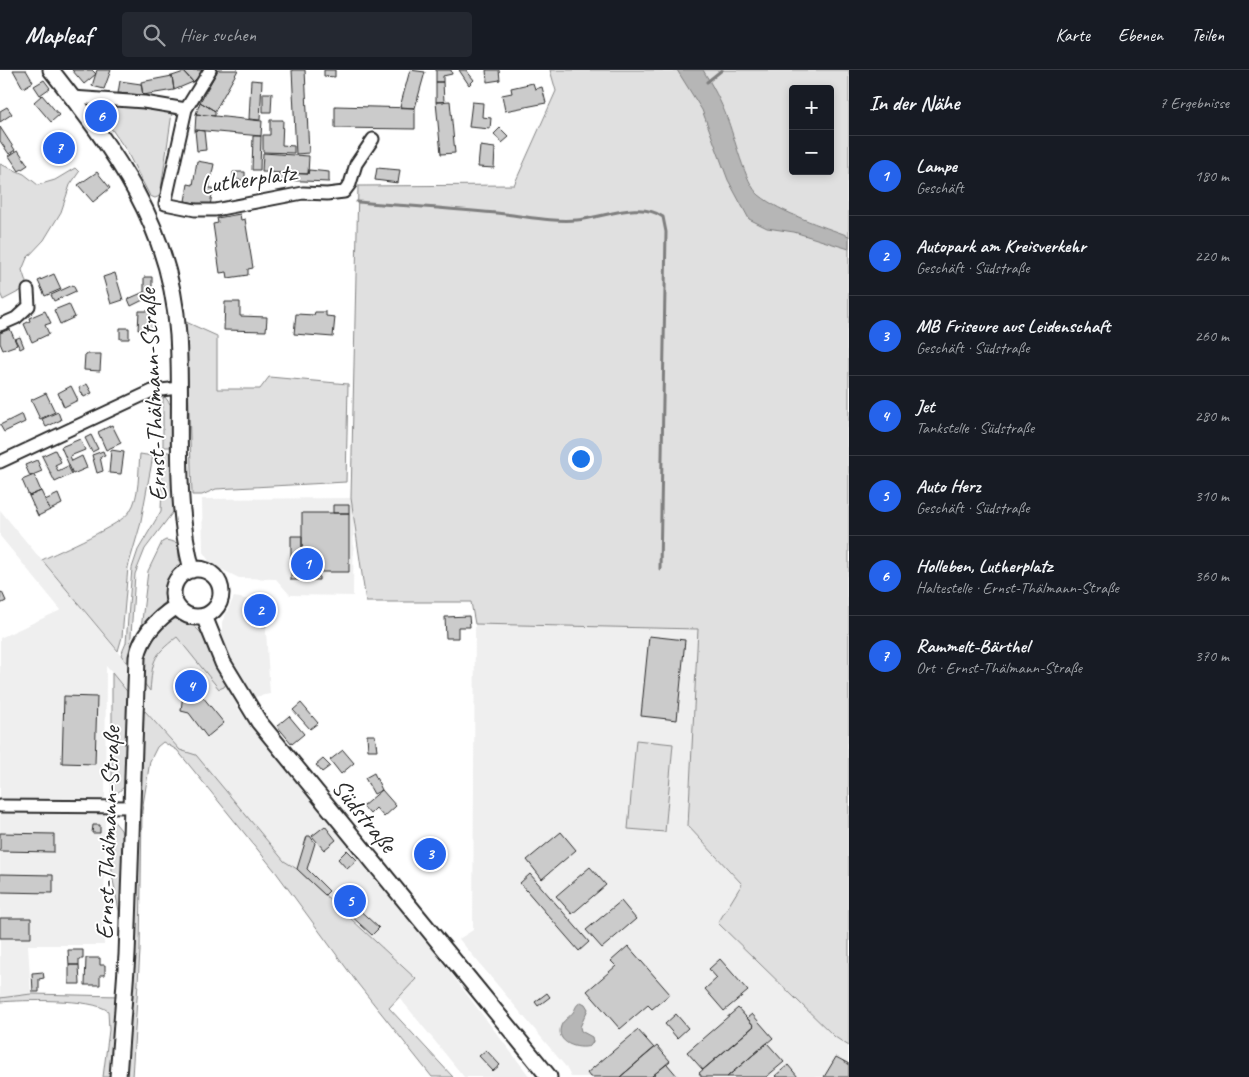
<!DOCTYPE html>
<html lang="de">
<meta charset="utf-8">
<style>
:root{--surface:#171b24;--page:#242831;--text:#f1f3f6;--muted:#9ea1a6;--line:#363941;--accent:#2563eb}
body{margin:0;font-family:Caveat,sans-serif;background:var(--page);color:var(--text)}
.controls{position:absolute;right:15px;top:15px;display:grid;overflow:hidden;border-radius:5px;box-shadow:0 2px 8px #0003}
.controls button{width:45px;height:45px;display:grid;place-items:center;padding:0;border:0;border-bottom:1px solid var(--line);background:var(--surface);color:var(--text);font:25px sans-serif}
.you{position:absolute;left:580px;top:388px;width:18px;height:18px;margin:-12px;border:4px solid #fff;border-radius:50%;background:#1a73e8;box-shadow:0 0 0 8px #1a73e833}
.badge{display:grid;place-items:center;width:32px;height:32px;border-radius:50%;background:var(--accent);color:#fff;font-size:16px;font-weight:700}
.pin{position:absolute;translate:-50% -50%;border:2px solid #fff;box-shadow:0 1px 5px #0006}
.list{margin:0;padding:0;list-style:none}
h2{display:flex;justify-content:space-between;align-items:center;height:65px;margin:0;padding:0 20px;font-size:21px}
h2 small{font-size:16px;font-weight:400;color:var(--muted)}
.list li{display:grid;grid-template-columns:32px 1fr auto;gap:15px;align-items:center;box-sizing:border-box;height:80px;padding:0 20px;border-top:1px solid var(--line)}
.list b{display:block;font-size:19px;white-space:nowrap}
.list p{margin:0;font-size:16px;white-space:nowrap;color:var(--muted)}
.list em{font-size:16px;font-style:normal;color:var(--muted)}
.icon{flex:none;width:28px;height:28px;fill:none;stroke:currentColor;stroke-width:2;stroke-linecap:round;stroke-linejoin:round}
.map{position:relative;flex:none;width:849px;height:1007px;overflow:hidden}
header{display:flex;align-items:center;gap:30px;box-sizing:border-box;height:70px;padding:0 25px;background:var(--surface);border-bottom:1px solid var(--line)}
header strong{font-size:24px}
nav{display:flex;gap:28px;margin-inline-start:auto;font-size:18px}
.search{width:350px;height:45px;background:var(--page);display:flex;align-items:center;gap:12px;box-sizing:border-box;padding:0 18px;border-radius:5px;color:var(--muted);font-size:19px}
main{display:flex}
aside{flex:1;background:var(--surface)}
.map>svg:first-child{display:block}
.built{fill:#efefef}
.green{fill:#e0e0e0;stroke:#868686;fill-rule:evenodd}
.water{fill:#b6b6b6;stroke:#7e7e7e}
.lines{fill:none;stroke-linecap:round;stroke-linejoin:round}
.stream{stroke:#7e7e7e;stroke-width:3}
.building{fill:#cbcbcb;stroke:#2b2b2b}
.minor-casing{stroke:#2b2b2b;stroke-width:15}
.major-casing{stroke:#2b2b2b;stroke-width:19}
.minor{stroke:#fff;stroke-width:11}
.major{stroke:#fff;stroke-width:15}
.labels{text-anchor:middle;stroke-width:4;stroke-linejoin:round;paint-order:stroke}
.street-label{font-size:25px;fill:#2b2b2b;stroke:#fff}
</style>
<header>
<strong>Mapleaf</strong>
<div class="search"><svg class="icon" aria-label="search" viewBox="0 0 24 24"><circle cx="10" cy="10" r="6"/><path d="M15 15l6 6"/></svg>Hier suchen</div>
<nav><a>Karte</a><a>Ebenen</a><a>Teilen</a></nav>
</header>
<main>
<div class="map">
<svg width="849" height="1007" viewBox="0 0 849 1007">
<rect width="100%" height="100%" fill="#fff"/>
<filter id="ink" filterUnits="userSpaceOnUse"><feTurbulence type="fractalNoise" baseFrequency=".02" numOctaves="2"/><feDisplacementMap in="SourceGraphic" scale="10" xChannelSelector="R" yChannelSelector="G"/><feConvolveMatrix kernelMatrix="1 2 1 2 8 2 1 2 1" color-interpolation-filters="sRGB"/></filter>
<g filter="url(#ink)">
<!-- built -->
<path class="built" d="M354 428 353 526 290 525 276 509 239 508 211 494 203 482 202 429Z
M0 440 150 621 153 590 161 579 177 567 195 572 222 562V552L234 527 269 533 266 561 270 624 249 628 236 636 436 884 530 1007H464L399 927 106 596 104 875H28L31 924 0 928V568L61 540 0 466Z
M475 554 698 559 688 756 742 814 835 967 849 976V1007H571L566 997 459 869 473 860Z"/>
<!-- green -->
<path class="green" d="M550 0H849V976L835 967 718 853 742 814 688 756 698 559 475 554 471 532H366L351 428 358 116 514 115 556 21ZM793 19H830V101H793Z
M99 32 172 43 160 126 155 128 150 126 126 80 96 36Z
M0 94 24 104 38 115 55 110 75 98 79 102 70 115 61 142 44 170 27 188 22 200 26 212 24 219 3 230 0 223Z
M186 252 217 266V319H260L269 307 348 314 346 412 216 419 202 425H192Z
M165 327 173 338 174 372 171 377H163V328Z
M163 382H169L174 386 176 438 145 479 135 504 129 596 121 585 126 573 132 498 138 480 161 441Z
M140 384 153 386 140 456 128 497 122 567 118 581 42 490C59 481 122 455 130 441 140 426 138 402 140 384Z
M166 470 178 473 180 499 170 515 167 529 141 559 148 501 162 472Z
M175 549C205 550 215 590 227 612L224 617 219 619 177 567C151 587 153 591 150 621L141 609C143 585 150 558 175 549Z
M112 603 130 625 125 716 114 726 112 724Z
M145 641 180 680 196 685 284 791 297 799 416 909 389 938 453 1007H432L358 914 275 801 177 680 163 672 157 677 150 691 142 741 140 881 132 1007H124L142 645Z
M636 670 673 674 665 762 628 759Z
M111 748 121 760 125 780 122 881H119V841L112 805Z
M31 924 120 926 113 1007H103L109 960 108 941C93 928 21 930 0 932V928Z"/>
<!-- water -->
<path class="water" d="M677 0H703C712 15 721 31 727 48 734 65 745 114 759 125 781 143 822 156 849 166V179L794 162 767 158 749 149 728 110 702 40Z
M581 932 585 934 588 939 580 957 581 961 592 967 593 972 590 976C578 980 555 973 561 956 563 950 570 947 574 941 576 937 576 935 581 932Z"/>
<g class="lines">
<!-- stream -->
<path class="stream" d="M707 12 722 0
M357 132C406 136 456 139 505 144 530 147 552 152 577 150 603 148 640 130 663 147L666 162 660 499"/>
</g>
<!-- building -->
<path class="building" d="M13 0H26L33 12 23 18Z
M72 0H92L96 4 84 14Z
M97 0H111L104 19 92 16Z
M186 0H205L193 12 184 2Z
M218 0H238L215 41 200 32Z
M292 0H305L309 83 296 84Z
M324 0H335V7L324 6Z
M410 0 425 2 415 38 400 37Z
M436 0H451L452 4 443 6V12H436Z
M459 0H466L474 10 469 15Z
M486 0H499L500 10 487 12Z
M184 2 193 12 174 20 172 6Z
M172 6 174 20 143 25 141 12Z
M44 10 50 18 40 25 34 16Z
M251 10 262 11 260 50 249 49Z
M120 11 141 14 143 25 118 23Z
M436 12H443L444 32H436Z
M533 13 535 19 542 17 546 33 505 41 502 25 512 23 511 18Z
M263 23H272L271 42H263Z
M42 25 59 45 51 52 34 32Z
M450 31 455 83 441 84 436 32Z
M200 32 215 41V46L196 44Z
M472 32 483 33 482 47 491 48 490 59 469 57Z
M335 36 415 38V59L335 58Z
M7 37 12 44 0 52V41Z
M196 44 262 51 261 66 195 60Z
M270 50H283L282 75 294 76V83L263 82V65H270Z
M0 57 15 80 9 84 0 71Z
M500 58 509 67 502 73 494 64Z
M195 60 204 61 206 80 197 81Z
M61 63 74 83 58 93 45 74Z
M253 66H261L260 100H252Z
M480 76 495 78 494 98 478 97Z
M18 80 28 95 19 101 9 86Z
M263 83 309 86 308 104 262 102Z
M197 91 214 94 209 118H213L210 136 185 131 188 114 193 115Z
M377 98 400 100 398 113 375 110Z
M309 100 329 102V112L278 110 279 103 308 104Z
M97 102 110 118 93 132 78 115Z
M233 102H245V110H233Z
M240 144 241 150 245 149 253 198 248 199V205L228 208 227 202 220 203 213 154 218 153 217 148Z
M115 203 123 230 111 234 103 207Z
M54 204 61 219 45 226 38 211Z
M144 207H152V226L147 228 144 222Z
M73 215 76 221 54 231 51 225Z
M144 222 147 228 131 236 128 229Z
M225 232H240V246L267 247 266 261 224 260Z
M69 234 75 247 60 254 54 240Z
M45 241 51 253 45 255 49 264 32 272 24 254 30 251 29 248Z
M139 241H151L150 252H155L154 260H138Z
M315 242H326V246L335 247 333 267 294 264 296 244 314 245Z
M120 258H129V269H120Z
M10 259 17 275 3 280 0 273V263Z
M20 267 24 277 20 279 15 269Z
M85 284H101L100 301 84 300Z
M87 314 92 323 84 327 79 318Z
M71 316 78 330 64 337 58 323Z
M46 323 55 342 40 349 31 330Z
M58 342 61 350 46 357 42 349Z
M22 344 25 352 4 362 0 355Z
M112 355 121 373 106 380 98 362Z
M91 365 98 379 92 382 85 368Z
M80 369 85 380 70 386 72 391 82 386 87 398 73 404 61 377Z
M55 380 61 392 55 395 58 401 68 396 72 404 55 412 42 386Z
M111 380 124 382 121 404 109 403Z
M103 381 105 386 100 387 103 401 97 403 92 385Z
M37 390 42 401 30 406 25 395Z
M34 405 41 421 29 426 22 410Z
M41 421 50 440 38 446 29 426Z
M58 424 62 434 50 440 45 430Z
M333 435H349V443H333Z
M302 443H349V502H302Z
M291 466H302V502H319V510H291Z
M2 522 6 531 0 534V523Z
M253 533 268 534 266 556H257L258 546 251 545Z
M469 546 470 557H458V568H446L445 547Z
M649 566 685 570 677 650 641 646Z
M185 606 198 608V621L224 653 207 667 189 643 181 641Z
M64 626 97 627 95 694 62 693Z
M301 633 318 653 310 659 293 640Z
M289 646 304 664 292 674 277 656Z
M367 665H375L377 680H368Z
M343 680 354 693 341 704 330 690Z
M323 689 330 696 322 702 316 695Z
M374 703 382 720 374 724 365 708Z
M382 720 396 736 384 747 376 738 370 744 363 736Z
M93 755H100V763H92Z
M325 756 336 770 324 780 312 766Z
M561 762 576 780 542 809 527 790Z
M0 763 54 764V782L0 781Z
M307 766H310L315 773 307 799 329 821 325 825 297 799Z
M441 773 442 793 418 794 417 775Z
M347 780 357 790 347 799 338 789Z
M590 797 606 815 572 844 556 826Z
M0 804 53 805V823L0 822Z
M530 804 589 872 579 881 520 813Z
M352 820 360 827 348 841 340 834Z
M621 831 636 849 602 878 586 860Z
M355 836 379 858 372 865 348 843Z
M0 848H31V868H0Z
M628 876 670 924 652 939 648 935 620 959 587 921 616 896 611 891Z
M68 880H83V889H79V895H69Z
M86 888H100V895H105V905H100V915H85Z
M720 889 748 921 724 941 705 919 717 908 709 899Z
M69 895H79L80 914H69Z
M43 902 44 908 39 909V922H33L32 903Z
M547 923 550 927 538 936 535 932Z
M738 938 754 956 703 1000 687 982Z
M676 944 688 958 677 968 665 954Z
M752 944 773 968 727 1007H702L699 1003 754 956 747 948Z
M638 960 654 978 620 1007H590L587 1003Z
M767 973 784 992 766 1007H727Z
M657 976 670 991 651 1007H620Z
M486 980 500 995 493 1001 479 986Z
M836 987 849 994V1007H824Z
M667 994 678 1007H651Z
M788 995 798 1007H776L775 1006Z"/>
<g class="lines">
<!-- minor casing -->
<g class="minor-casing">
<path id="minor" d="M210 0 186 39 165 134 195 140H215L303 123 327 124 344 122 350 114 356 94 373 69
M72 27 144 32 186 39
M0 255 16 248 29 236 28 220
M0 392 152 321 179 318
M0 736 132 737"/>
</g>
<!-- major casing -->
<g class="major-casing">
<path id="major" d="M51 0C116 83 171 155 178 265 183 342 172 424 192 500
M173 523a24 24 0 1 1 48 0a24 24 0 1 1-48 0Z
M204 546 223 593 259 652 549 1007
M118 1007 127 885 137 587C142 564 158 548 177 536"/>
</g>
<!-- minor -->
<use href="#minor" class="minor"/>
<!-- major -->
<use href="#major" class="major"/>
</g>
</g>
<g class="labels">
<!-- street labels -->
<g class="street-label">
<text transform="translate(248 108) rotate(-8)" y="9">Lutherplatz</text>
<text transform="translate(152 325) rotate(-93)" y="9">Ernst-Thälmann-Straße</text>
<text transform="translate(365 745) rotate(51)" y="9">Südstraße</text>
<text transform="translate(107 763) rotate(-88)" y="9">Ernst-Thälmann-Straße</text>
</g>
</g>
</svg>
<div class="controls">
<button>+</button>
<button>−</button>
</div>
<div class="you"></div>
<div class="pin badge" style="left:307px;top:494px">1</div>
<div class="pin badge" style="left:260px;top:540px">2</div>
<div class="pin badge" style="left:430px;top:784px">3</div>
<div class="pin badge" style="left:191px;top:616px">4</div>
<div class="pin badge" style="left:350px;top:831px">5</div>
<div class="pin badge" style="left:101px;top:46px">6</div>
<div class="pin badge" style="left:59px;top:78px">7</div>
</div>
<aside>
<h2>In der Nähe<small>7 Ergebnisse</small></h2>
<ul class="list">
<li><span class="badge">1</span><div><b>Lampe</b><p>Geschäft</p></div><em>180 m</em></li>
<li><span class="badge">2</span><div><b>Autopark am Kreisverkehr</b><p>Geschäft · Südstraße</p></div><em>220 m</em></li>
<li><span class="badge">3</span><div><b>MB Friseure aus Leidenschaft</b><p>Geschäft · Südstraße</p></div><em>260 m</em></li>
<li><span class="badge">4</span><div><b>Jet</b><p>Tankstelle · Südstraße</p></div><em>280 m</em></li>
<li><span class="badge">5</span><div><b>Auto Herz</b><p>Geschäft · Südstraße</p></div><em>310 m</em></li>
<li><span class="badge">6</span><div><b>Holleben, Lutherplatz</b><p>Haltestelle · Ernst-Thälmann-Straße</p></div><em>360 m</em></li>
<li><span class="badge">7</span><div><b>Rammelt-Bärthel</b><p>Ort · Ernst-Thälmann-Straße</p></div><em>370 m</em></li>
</ul>
</aside>
</main>
